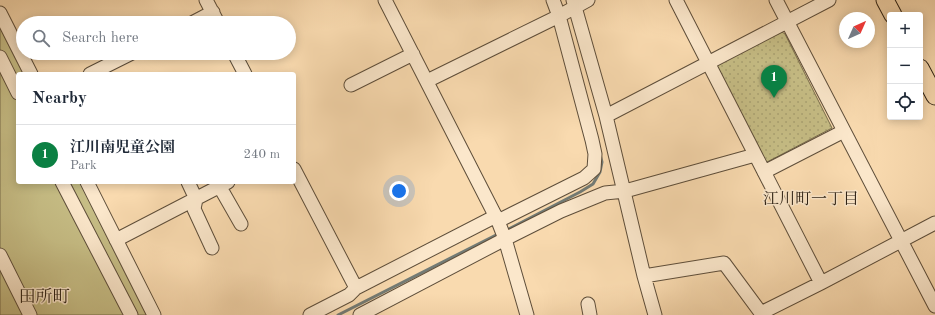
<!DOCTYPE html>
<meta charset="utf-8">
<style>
:root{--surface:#fff;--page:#f6f6f7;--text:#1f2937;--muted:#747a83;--line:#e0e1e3;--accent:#0b8043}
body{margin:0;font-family:"Old Standard TT","Noto Serif JP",serif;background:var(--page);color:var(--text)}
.controls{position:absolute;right:12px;top:12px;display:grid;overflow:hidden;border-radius:4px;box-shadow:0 2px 10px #0003}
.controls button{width:36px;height:36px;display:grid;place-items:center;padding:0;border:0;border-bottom:1px solid var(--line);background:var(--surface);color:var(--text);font:20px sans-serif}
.compass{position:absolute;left:839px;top:12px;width:36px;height:36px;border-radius:50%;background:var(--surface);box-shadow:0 2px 10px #0003;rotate:45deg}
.you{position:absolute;left:399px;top:191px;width:14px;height:14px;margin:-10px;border:3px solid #fff;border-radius:50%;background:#1a73e8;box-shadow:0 0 0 6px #1a73e833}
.badge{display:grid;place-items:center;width:26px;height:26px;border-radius:50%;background:var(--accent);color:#fff;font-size:13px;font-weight:700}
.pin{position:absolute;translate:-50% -33px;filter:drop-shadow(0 1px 2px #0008)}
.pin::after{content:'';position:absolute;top:21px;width:14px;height:12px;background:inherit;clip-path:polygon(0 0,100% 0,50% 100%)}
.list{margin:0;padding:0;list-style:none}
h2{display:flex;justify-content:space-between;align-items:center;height:52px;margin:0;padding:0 16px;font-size:17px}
h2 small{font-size:13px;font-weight:400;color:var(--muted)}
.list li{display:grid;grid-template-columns:26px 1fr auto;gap:12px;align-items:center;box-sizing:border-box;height:60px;padding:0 16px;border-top:1px solid var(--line)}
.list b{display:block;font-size:15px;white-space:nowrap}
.list p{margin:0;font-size:13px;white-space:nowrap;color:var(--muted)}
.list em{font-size:13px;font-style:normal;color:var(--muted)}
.icon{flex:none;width:22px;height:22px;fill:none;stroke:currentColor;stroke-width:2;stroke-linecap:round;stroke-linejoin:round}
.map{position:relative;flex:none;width:935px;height:315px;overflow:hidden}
.search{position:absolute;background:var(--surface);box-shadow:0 2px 10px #0003;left:16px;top:16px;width:280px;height:44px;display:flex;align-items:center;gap:10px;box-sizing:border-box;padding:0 14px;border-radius:22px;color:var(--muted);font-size:15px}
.panel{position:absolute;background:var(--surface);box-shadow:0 2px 10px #0003;left:16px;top:72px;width:280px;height:112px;border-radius:4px}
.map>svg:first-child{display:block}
.park{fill:url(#park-dots);stroke:#786e4c}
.garden{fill:#c6bd85;stroke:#786e4c}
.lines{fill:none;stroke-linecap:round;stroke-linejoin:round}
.stream{stroke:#737b75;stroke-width:3}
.minor-casing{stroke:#5e4e3a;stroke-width:15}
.major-casing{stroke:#2b1f13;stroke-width:19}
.minor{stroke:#fbe7cb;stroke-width:13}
.major{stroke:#f9daaf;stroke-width:17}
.labels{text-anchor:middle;stroke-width:3;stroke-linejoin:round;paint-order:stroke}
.neighbourhood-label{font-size:16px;fill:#2b1f13;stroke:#fbe7cb}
.quarter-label{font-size:17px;fill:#2b1f13;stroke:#fbe7cb}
</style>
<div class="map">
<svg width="935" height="315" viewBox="0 0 935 315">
<defs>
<pattern id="park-dots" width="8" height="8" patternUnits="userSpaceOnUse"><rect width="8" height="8" fill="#c6bd85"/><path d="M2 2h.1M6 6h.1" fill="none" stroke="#aaa272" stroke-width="1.8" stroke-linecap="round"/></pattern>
</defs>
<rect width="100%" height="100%" fill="#f9daaf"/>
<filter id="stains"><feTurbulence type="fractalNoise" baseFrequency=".005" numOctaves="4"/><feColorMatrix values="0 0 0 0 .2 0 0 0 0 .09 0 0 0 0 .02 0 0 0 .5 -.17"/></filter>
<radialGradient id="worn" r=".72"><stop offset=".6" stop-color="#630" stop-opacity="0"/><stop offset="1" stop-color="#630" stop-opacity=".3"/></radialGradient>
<!-- park -->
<path class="park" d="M779 30 785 34 832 128 767 162 763 160 715 68 718 63Z"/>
<!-- garden -->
<path class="garden" d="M0 24 26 74H18V182H81L149 315H0Z"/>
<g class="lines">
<!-- stream -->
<path class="stream" d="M505 231 580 192 593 184 600 172 602 162 600 154
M338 315 500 233"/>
<!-- minor casing -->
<g class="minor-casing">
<path id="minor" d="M206 0 218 23
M385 0 498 221 505 239 527 315
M573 0 606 116 644 276 655 315
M676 0 821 283
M776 0 935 306
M0 13 31 74
M192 23 213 12
M234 53 245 74
M0 57 18 93
M90 74 132 53
M427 81 559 16 588 0
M351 85 413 54
M606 116 829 0
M294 169 356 288
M764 172 844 131
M62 182 131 315
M87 182 154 315
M188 182 196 199 194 209 212 248
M217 182 241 224
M498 221 584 178 594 169 595 154 592 140 559 16 553 0
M116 240 228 182
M0 255 30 315
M644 276 724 263 761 313V315
M588 304 590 315
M761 313 821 283 935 223
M310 315 349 295 356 288 496 216
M360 315 505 239 561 211 605 193 625 191 755 155"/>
</g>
<!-- major casing -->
<g class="major-casing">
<path id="major" d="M885 0 893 15
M920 68 935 96"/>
</g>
<!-- minor -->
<use href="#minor" class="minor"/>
<!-- major -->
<use href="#major" class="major"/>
</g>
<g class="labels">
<!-- neighbourhood labels -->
<g class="neighbourhood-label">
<text x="811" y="204">江川町一丁目</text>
</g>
<!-- quarter labels -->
<g class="quarter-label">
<text x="44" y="302">田所町</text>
</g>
</g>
<rect width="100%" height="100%" filter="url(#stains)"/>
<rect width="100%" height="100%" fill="url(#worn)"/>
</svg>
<div class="controls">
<button>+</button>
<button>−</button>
<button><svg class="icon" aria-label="locate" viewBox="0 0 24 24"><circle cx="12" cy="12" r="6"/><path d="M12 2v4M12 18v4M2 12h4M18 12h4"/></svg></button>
</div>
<svg class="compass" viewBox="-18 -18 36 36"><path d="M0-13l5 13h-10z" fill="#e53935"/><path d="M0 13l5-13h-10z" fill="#747a83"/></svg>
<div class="you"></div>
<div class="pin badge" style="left:774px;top:98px">1</div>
<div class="search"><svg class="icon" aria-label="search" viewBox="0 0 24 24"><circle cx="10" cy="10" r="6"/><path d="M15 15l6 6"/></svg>Search here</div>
<section class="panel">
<h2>Nearby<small></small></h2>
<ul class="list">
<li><span class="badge">1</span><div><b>江川南児童公園</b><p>Park</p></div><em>240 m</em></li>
</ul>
</section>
</div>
